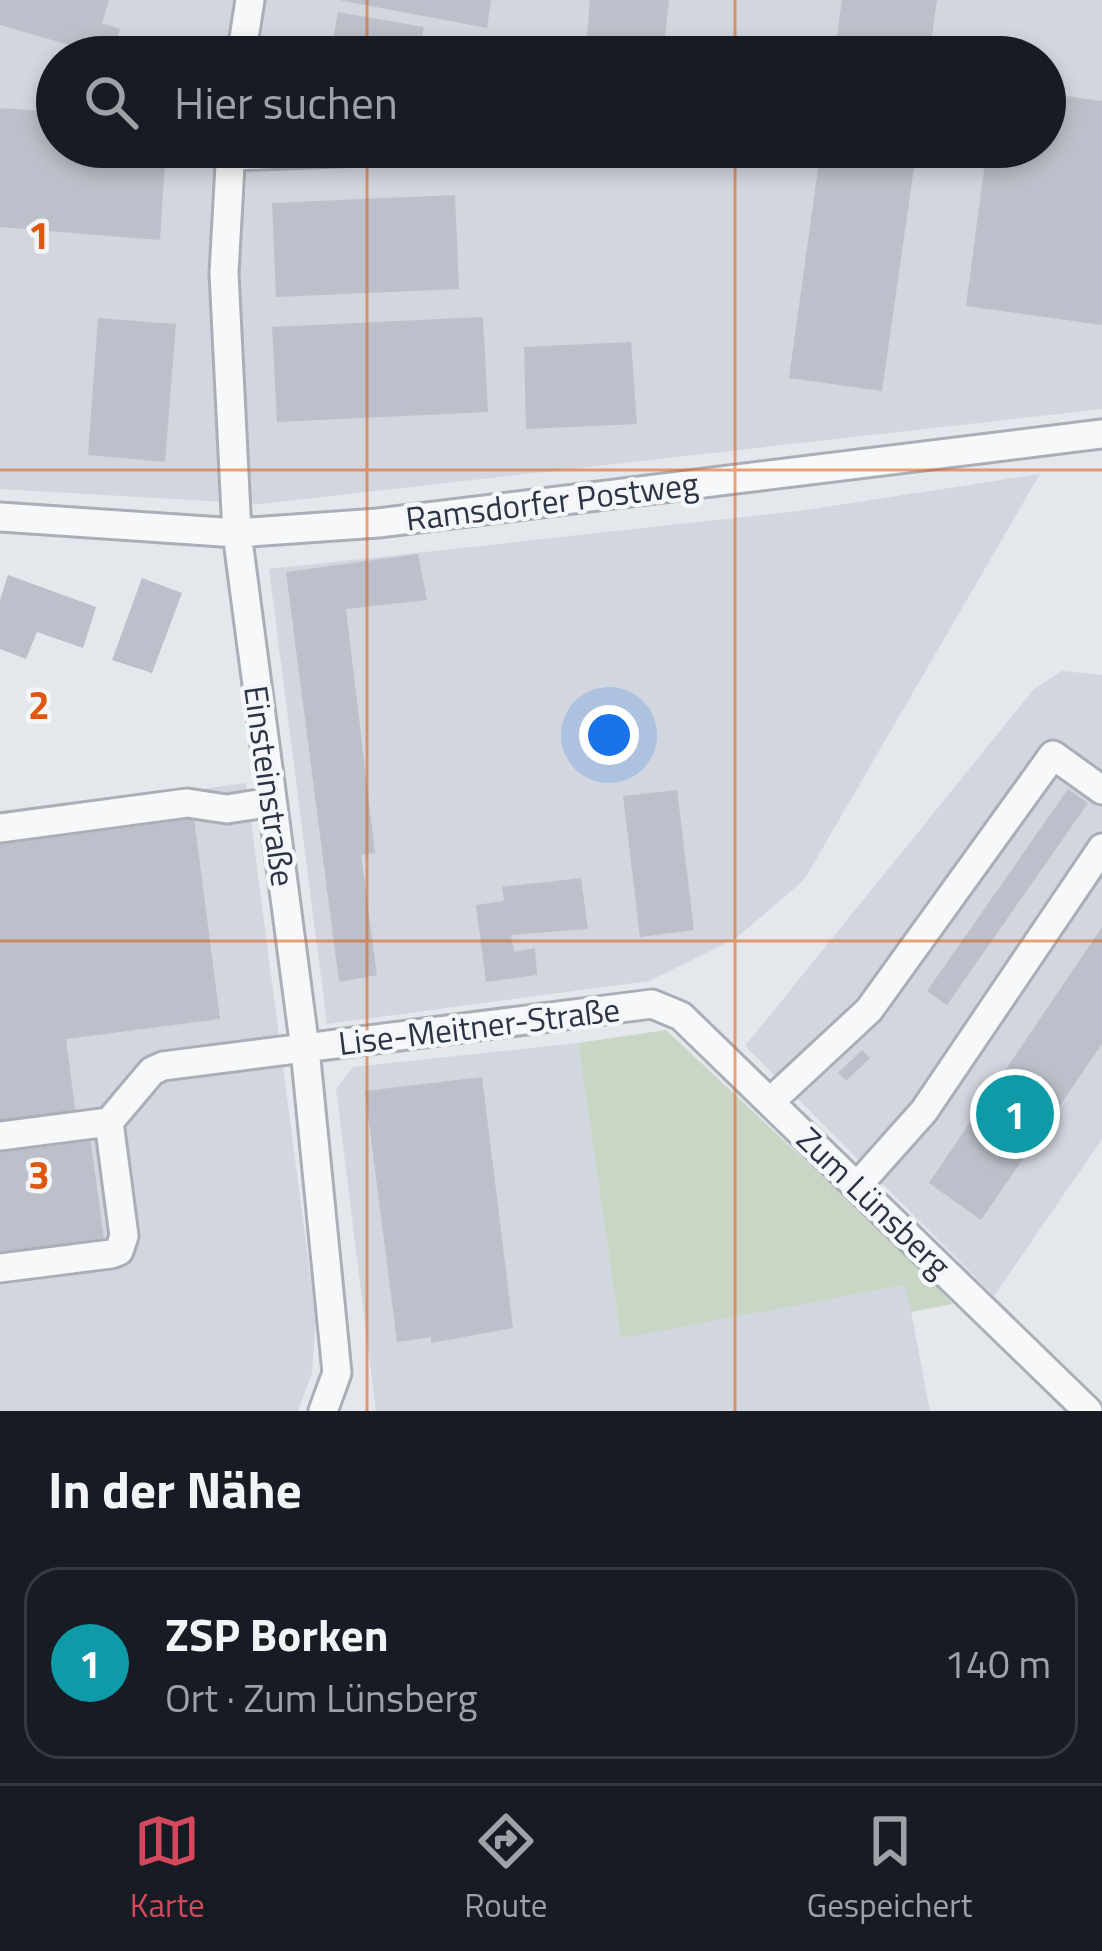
<!DOCTYPE html>
<html lang="de">
<meta charset="utf-8">
<style>
:root{--surface:#171b24;--page:#20242c;--text:#f1f3f6;--muted:#9ea1a6;--line:#363941;--accent:#d1495b}
body{margin:0;font-family:"Titillium Web",sans-serif;background:var(--page);color:var(--text)}
.you{position:absolute;left:609px;top:735px;width:42px;height:42px;margin:-30px;border:9px solid #fff;border-radius:50%;background:#1a73e8;box-shadow:0 0 0 18px #1a73e833}
.badge{display:grid;place-items:center;width:78px;height:78px;border-radius:50%;background:var(--accent);color:#fff;font-size:39px;font-weight:700}
.pin{position:absolute;translate:-50% -50%;border:6px solid #fff;box-shadow:0 3px 12px #0006}
.list{margin:0;padding:0;list-style:none}
h2{display:flex;justify-content:space-between;align-items:center;height:156px;margin:0;padding:0 48px;font-size:51px}
h2 small{font-size:39px;font-weight:400;color:var(--muted)}
.list li{display:grid;grid-template-columns:78px 1fr auto;gap:36px;align-items:center;box-sizing:border-box;height:192px;margin:0 24px 24px;padding:0 24px;border:3px solid var(--line);border-radius:36px}
.list b{display:block;font-size:45px;white-space:nowrap}
.list p{margin:0;font-size:39px;white-space:nowrap;color:var(--muted)}
.list em{font-size:39px;font-style:normal;color:var(--muted)}
.icon{flex:none;width:66px;height:66px;fill:none;stroke:currentColor;stroke-width:2;stroke-linecap:round;stroke-linejoin:round}
.map{position:relative;flex:none;width:1102px;height:1411px;overflow:hidden}
.search{position:absolute;background:var(--surface);box-shadow:0 6px 18px #0003;left:36px;right:36px;top:36px;height:132px;display:flex;align-items:center;gap:30px;box-sizing:border-box;padding:0 42px;border-radius:66px;color:var(--muted);font-size:45px}
.sheet{height:372px;background:var(--surface)}
nav{display:flex;justify-content:space-around;align-items:center;box-sizing:border-box;height:168px;border-top:3px solid var(--line);background:var(--surface);font-size:33px;color:var(--muted)}
nav a{display:grid;justify-items:center;gap:6px}
nav .on{color:var(--accent)}
.map>svg:first-child{display:block}
.built{fill:#d2d6de;fill-rule:evenodd}
.green{fill:#c9d6c5}
.building{fill:#bbc0ca}
.lines{fill:none;stroke-linecap:round;stroke-linejoin:round}
.minor-casing{stroke:#a9aeb7;stroke-width:33}
.minor{stroke:#f7f8fa;stroke-width:27}
.grid{fill:none;stroke:#df570f;stroke-width:3;stroke-opacity:0.55}
.labels{text-anchor:middle;stroke-width:9;stroke-linejoin:round;paint-order:stroke}
.street-label{font-size:33px;fill:#2b3445;stroke:#f4f6f9}
.grid-label{font-size:39px;text-anchor:middle;font-weight:bold;fill:#df570f;stroke:#f4f6f9;stroke-width:9;stroke-linejoin:round;paint-order:stroke}
</style>
<div class="map">
<svg width="1102" height="1411" viewBox="0 0 1102 1411">
<rect width="100%" height="100%" fill="#e4e7ec"/>
<!-- built -->
<path class="built" d="M0 0H1102V409L260 504 0 489ZM57 57H1045V147H57Z
M1040 474 804 880 735 939 649 981 327 1024 269 569 799 511Z
M1062 671 1102 675V1139L994 1296 745 1046 1034 689Z
M246 783 316 1319 312 1373 298 1411H0V816Z
M578 1043 621 1337 906 1285 930 1411H376L336 1089 353 1067Z"/>
<!-- green -->
<path class="green" d="M666 1030 920 1268 953 1304 911 1312 905 1285 621 1338 578 1043Z"/>
<!-- building -->
<path class="building" d="M0 0H109L102 23 120 29 111 57 0 25Z
M339 0H491L487 28Z
M590 0H669L663 57H585Z
M842 0H937L929 57H834Z
M338 12 424 27 422 37 496 50 495 57H330Z
M1045 93 1102 101V325L966 306 987 147H1045Z
M0 108 57 112V147H166L160 240 0 227Z
M821 147H917L882 391 789 378Z
M455 195 459 289 276 297 272 203Z
M483 317 488 412 277 422 272 327Z
M98 318 176 324 165 462 88 455Z
M631 342 637 424 526 429 524 347Z
M418 554 427 600 346 609 375 853 361 855 377 975 339 982 286 572Z
M8 575 96 607 83 648 37 632 26 659 0 649V600Z
M142 578 182 593 152 673 112 660Z
M1068 789 1088 803 947 1005 927 991Z
M677 790 694 930 640 937 623 796Z
M194 818 220 1019 66 1039 76 1116 0 1125V843Z
M581 878 588 929 511 935 514 952 535 948 537 975 486 982 476 905 504 901 502 887Z
M1102 927V1044L981 1220 929 1183Z
M862 1050 870 1058 846 1081 838 1073Z
M482 1077 513 1328 431 1343V1337L397 1342 365 1091Z
M90 1137 104 1239 0 1253V1150Z"/>
<g class="lines">
<!-- minor casing -->
<g class="minor-casing">
<path id="minor" d="M241 57 250 0
M231 147 224 273 237 533 305 1049 337 1373 323 1411
M231 156 465 147
M0 517 237 533 378 523 1102 434
M0 828 187 803 227 809 272 802
M771 1101 869 1010 1053 755 1102 790
M109 1122 152 1071 163 1066 652 1004 681 1016 1088 1411
M0 1136 109 1122 124 1236 119 1251 111 1254 0 1268
M858 1185 924 1111 1102 848"/>
</g>
<!-- minor -->
<use href="#minor" class="minor"/>
</g>
<!-- grid -->
<path class="grid" d="M367 0V57M735 0V57M367 147V1411M735 147V1411M0 470H1102M0 941H1102"/>
<g class="labels">
<!-- street labels -->
<g class="street-label">
<text transform="translate(552 501) rotate(-7)" y="12">Ramsdorfer Postweg</text>
<text transform="translate(270 786) rotate(82)" y="12">Einsteinstraße</text>
<text transform="translate(479 1026) rotate(-7)" y="12">Lise-Meitner-Straße</text>
<text transform="translate(874 1202) rotate(44)" y="12">Zum Lünsberg</text>
</g>
</g>
<g class="grid-label">
<text x="39" y="249">1</text>
<text x="39" y="719">2</text>
<text x="39" y="1189">3</text>
</g>
</svg>
<div class="you"></div>
<div class="pin badge" style="left:1015px;top:1114px;background:#0f9aa8">1</div>
<div class="search"><svg class="icon" aria-label="search" viewBox="0 0 24 24"><circle cx="10" cy="10" r="6"/><path d="M15 15l6 6"/></svg>Hier suchen</div>
</div>
<section class="sheet">
<h2>In der Nähe<small></small></h2>
<ul class="list">
<li><span class="badge" style="background:#0f9aa8">1</span><div><b>ZSP Borken</b><p>Ort · Zum Lünsberg</p></div><em>140 m</em></li>
</ul>
</section>
<nav>
<a class="on"><svg class="icon" aria-label="map" viewBox="0 0 24 24"><path d="M3 6l6-2 6 2 6-2v14l-6 2-6-2-6 2zM9 4v14M15 6v14"/></svg>Karte</a>
<a><svg class="icon" aria-label="directions" viewBox="0 0 24 24"><path d="M12 3l9 9-9 9-9-9zM9 14v-3h6M13 9l2 2-2 2"/></svg>Route</a>
<a><svg class="icon" aria-label="saved" viewBox="0 0 24 24"><path d="M7 4h10v16l-5-4-5 4z"/></svg>Gespeichert</a>
</nav>
